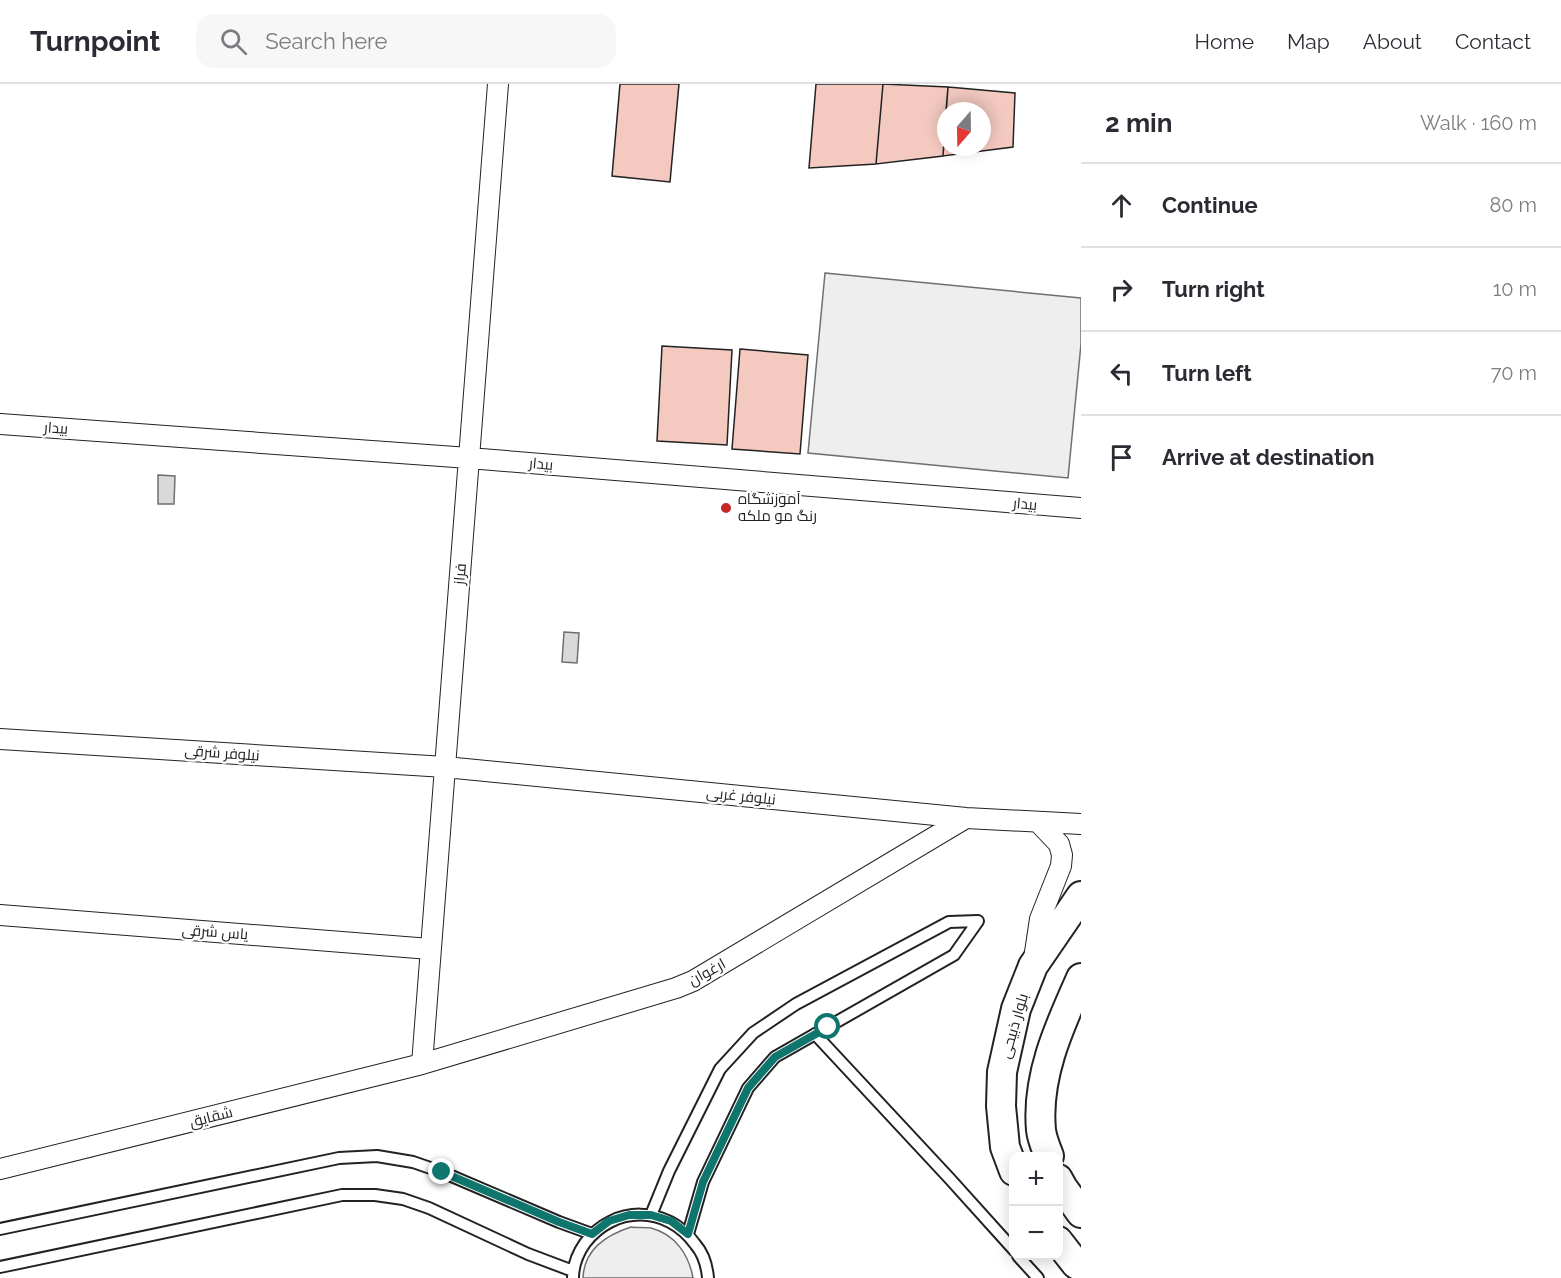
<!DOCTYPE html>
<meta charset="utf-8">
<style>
:root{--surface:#fff;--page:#f7f7f7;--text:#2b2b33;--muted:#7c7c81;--line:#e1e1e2}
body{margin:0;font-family:Raleway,Cairo,sans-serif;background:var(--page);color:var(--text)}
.controls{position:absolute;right:18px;bottom:18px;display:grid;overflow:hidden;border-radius:12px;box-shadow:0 3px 15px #0003}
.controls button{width:54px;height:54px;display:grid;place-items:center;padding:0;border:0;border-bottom:2px solid var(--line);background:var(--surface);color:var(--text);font:30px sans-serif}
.compass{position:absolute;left:937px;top:18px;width:54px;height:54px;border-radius:50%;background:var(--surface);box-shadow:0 3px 15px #0003;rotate:200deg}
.stop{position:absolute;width:18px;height:18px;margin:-14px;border:4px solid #0f766e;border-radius:50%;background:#fff}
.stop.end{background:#0f766e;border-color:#fff;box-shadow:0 2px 6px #0008}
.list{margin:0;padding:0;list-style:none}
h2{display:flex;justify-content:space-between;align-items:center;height:78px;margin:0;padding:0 24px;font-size:26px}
h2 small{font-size:20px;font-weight:400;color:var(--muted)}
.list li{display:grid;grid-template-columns:39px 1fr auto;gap:18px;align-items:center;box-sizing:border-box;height:84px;padding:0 24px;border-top:2px solid var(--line)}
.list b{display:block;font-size:22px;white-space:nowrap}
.list em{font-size:20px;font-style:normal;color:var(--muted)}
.icon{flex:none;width:33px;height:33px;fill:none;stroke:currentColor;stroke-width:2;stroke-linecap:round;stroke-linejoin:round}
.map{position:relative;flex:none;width:1081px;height:1194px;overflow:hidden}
header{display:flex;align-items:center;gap:36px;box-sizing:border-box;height:84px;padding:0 30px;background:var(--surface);border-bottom:2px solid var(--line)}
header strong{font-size:28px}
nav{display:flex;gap:33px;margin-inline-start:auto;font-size:21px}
.search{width:420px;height:54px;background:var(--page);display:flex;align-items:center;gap:15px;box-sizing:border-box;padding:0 21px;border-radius:18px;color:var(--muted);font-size:22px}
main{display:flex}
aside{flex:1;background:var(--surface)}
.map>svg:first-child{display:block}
.green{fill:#eee;stroke:#6f6f6f;stroke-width:1.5}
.water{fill:#d9d9d9;stroke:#6f6f6f;stroke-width:1.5}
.building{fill:#f3c9c0;stroke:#222;stroke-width:1.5}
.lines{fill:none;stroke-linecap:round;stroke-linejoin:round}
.lane-casing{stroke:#222;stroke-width:14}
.street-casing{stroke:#222;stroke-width:22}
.secondary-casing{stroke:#222;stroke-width:32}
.lane{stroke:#fff;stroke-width:10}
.street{stroke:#fff;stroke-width:20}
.secondary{stroke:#fff;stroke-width:28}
.route{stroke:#0f766e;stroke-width:8}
.poi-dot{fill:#c62828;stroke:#fff;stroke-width:2}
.labels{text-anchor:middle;stroke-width:4.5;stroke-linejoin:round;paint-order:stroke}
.street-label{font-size:15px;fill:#222;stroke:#fff}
.poi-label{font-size:15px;fill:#222;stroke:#fff;text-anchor:start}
</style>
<header>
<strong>Turnpoint</strong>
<div class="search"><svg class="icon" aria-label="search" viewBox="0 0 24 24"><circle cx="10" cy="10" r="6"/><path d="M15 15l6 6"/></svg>Search here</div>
<nav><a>Home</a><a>Map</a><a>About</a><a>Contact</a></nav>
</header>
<main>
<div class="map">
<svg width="1081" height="1194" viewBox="0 0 1081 1194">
<rect width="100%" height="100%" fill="#fff"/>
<!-- green -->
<path class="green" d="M825 189 1081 214V260L1068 394 808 369Z
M631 1143C637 1144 645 1143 651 1144 675 1150 689 1171 693 1194H583C584 1165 606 1151 631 1143Z"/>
<!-- water -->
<path class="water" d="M158 391 175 392 174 420H158Z
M564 548 579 549 577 579 562 578Z"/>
<!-- building -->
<path class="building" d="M620 0H679L670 98 612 92Z
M816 0H883L876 80 809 84Z
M883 0 948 3 943 72 876 80Z
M948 3 1015 9 1013 63 943 72 946 28V63H982V27H946Z
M662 262 732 266 727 361 657 357Z
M740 265 808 271 800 370 732 365Z"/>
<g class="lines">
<!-- lane casing -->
<g class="lane-casing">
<path id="lane" d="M815 950 950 1095 1014 1166
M651 1131 669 1087 720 985 753 949 796 920 949 838 978 837 954 871 775 973 748 1004 703 1098 688 1150
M0 1145 339 1074 377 1072 413 1078 442 1088 559 1138 592 1150
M1018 1172 1038 1194
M0 1183 342 1111H375L403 1115 429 1124 528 1170 573 1187
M573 1194C573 1181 578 1169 585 1159 614 1121 667 1121 695 1160 703 1169 707 1182 708 1194"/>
</g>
<!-- street casing -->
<g class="street-casing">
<path id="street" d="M0 340 469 374 1081 424
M0 655 445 683 966 734 1081 740
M0 831 430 865
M1034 875 1040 835 1061 782 1062 771 1059 760 1038 738
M422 980 498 0
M0 1085 422 980 676 904 693 897 966 734"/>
</g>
<!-- secondary casing -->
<g class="secondary-casing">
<path id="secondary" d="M1049 1072C1046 1064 1042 1055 1041 1046 1036 992 1060 941 1081 894
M1014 1087 1005 1063 1001 1022 1002 988 1016 925 1033 882 1081 812
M1058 1095 1063 1104 1081 1129
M1058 1157 1076 1180 1081 1183"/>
</g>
<!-- lane -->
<use href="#lane" class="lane"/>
<!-- street -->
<use href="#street" class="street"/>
<!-- secondary -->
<use href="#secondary" class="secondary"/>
</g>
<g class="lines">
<!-- route -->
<path class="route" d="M442 1088 559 1138 592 1150 609 1137 629 1131H651L671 1137 688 1150 703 1098 748 1004 775 973 828 943"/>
</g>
<!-- markers -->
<circle class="poi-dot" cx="726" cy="424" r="6"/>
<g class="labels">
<!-- street labels -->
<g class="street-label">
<text transform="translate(56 344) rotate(4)" y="5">بیدار</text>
<text transform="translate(541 380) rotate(5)" y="5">بیدار</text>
<text transform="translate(1025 420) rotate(5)" y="5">بیدار</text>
<text transform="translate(460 490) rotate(-85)" y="5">فراز</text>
<text transform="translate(222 669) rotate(4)" y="5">نیلوفر شرقی</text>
<text transform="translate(741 712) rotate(6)" y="5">نیلوفر غربی</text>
<text transform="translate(215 848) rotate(4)" y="5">یاس شرقی</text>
<text transform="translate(707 888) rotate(-29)" y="5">ارغوان</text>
<text transform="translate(1014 942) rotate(-74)" y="5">بلوار ذبیحی</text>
<text transform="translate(211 1033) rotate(-14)" y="5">شقایق</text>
</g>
<!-- poi labels -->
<g class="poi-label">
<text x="738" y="420">آموزشگاه<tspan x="738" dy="17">رنگ مو ملکه</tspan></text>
</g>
</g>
</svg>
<div class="controls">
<button>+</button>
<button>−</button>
</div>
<svg class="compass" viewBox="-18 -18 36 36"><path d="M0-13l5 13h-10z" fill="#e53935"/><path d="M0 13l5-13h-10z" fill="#7c7c81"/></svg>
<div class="stop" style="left:828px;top:943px"></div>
<div class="stop end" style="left:442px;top:1088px"></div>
</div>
<aside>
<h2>2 min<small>Walk · 160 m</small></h2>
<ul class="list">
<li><svg class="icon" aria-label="ahead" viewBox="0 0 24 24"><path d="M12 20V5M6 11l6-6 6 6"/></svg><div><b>Continue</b></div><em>80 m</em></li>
<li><svg class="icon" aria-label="right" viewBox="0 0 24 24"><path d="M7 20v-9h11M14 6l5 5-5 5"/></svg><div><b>Turn right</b></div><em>10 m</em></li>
<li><svg class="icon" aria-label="left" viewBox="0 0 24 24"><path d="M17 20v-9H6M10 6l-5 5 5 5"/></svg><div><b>Turn left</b></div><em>70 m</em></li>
<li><svg class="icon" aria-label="arrive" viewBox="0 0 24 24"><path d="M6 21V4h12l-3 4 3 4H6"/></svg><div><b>Arrive at destination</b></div></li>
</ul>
</aside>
</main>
